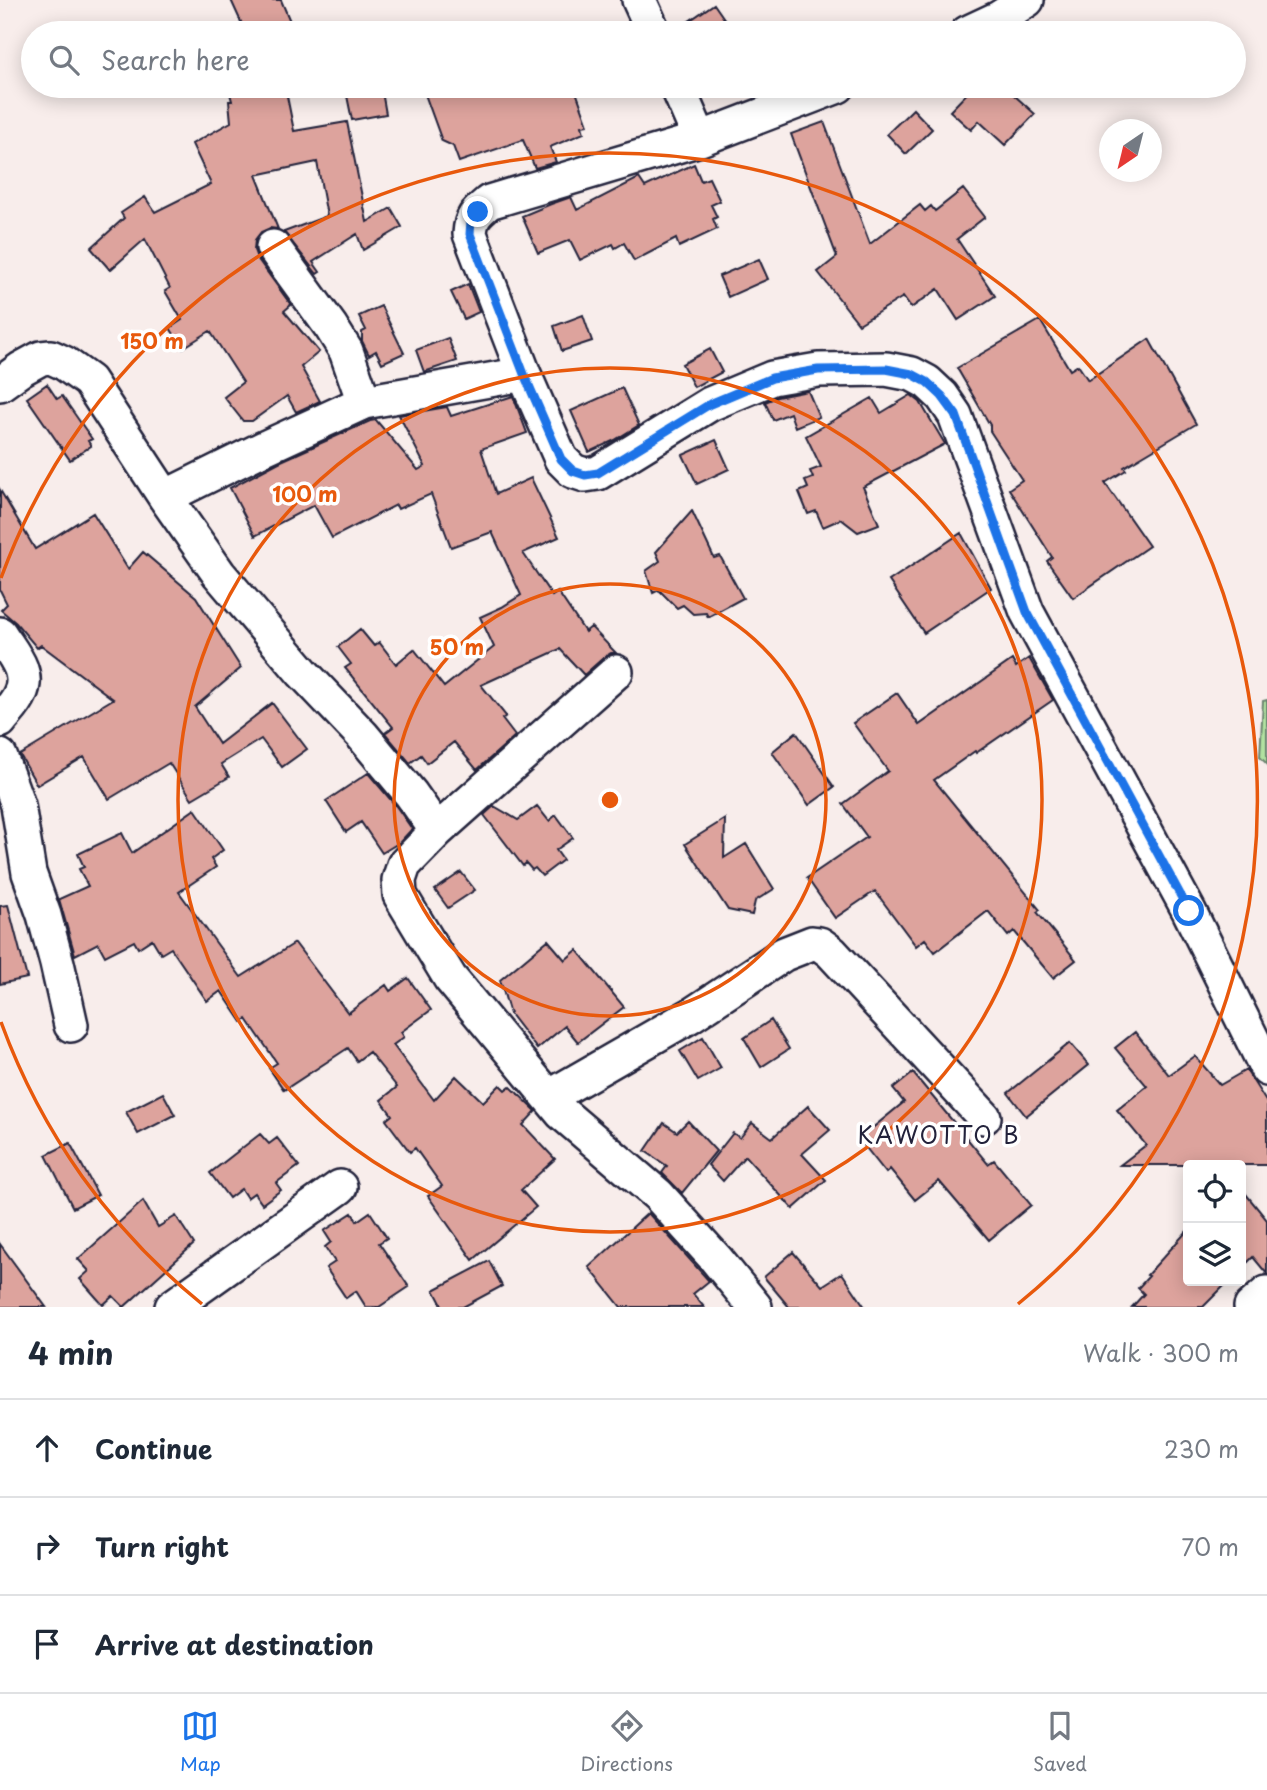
<!DOCTYPE html>
<meta charset="utf-8">
<style>
:root{--surface:#fff;--page:#f6f6f7;--text:#1f2937;--muted:#747a83;--line:#e0e1e3;--accent:#1a73e8}
body{margin:0;font-family:"Playpen Sans",sans-serif;background:var(--page);color:var(--text)}
.controls{position:absolute;right:21px;bottom:21px;display:grid;overflow:hidden;border-radius:7px;box-shadow:0 4px 18px #0003}
.controls button{width:63px;height:63px;display:grid;place-items:center;padding:0;border:0;border-bottom:2px solid var(--line);background:var(--surface);color:var(--text);font:35px sans-serif}
.compass{position:absolute;left:1099px;top:119px;width:63px;height:63px;border-radius:50%;background:var(--surface);box-shadow:0 4px 18px #0003;rotate:215deg}
.stop{position:absolute;width:21px;height:21px;margin:-16px;border:5px solid #1a73e8;border-radius:50%;background:#fff}
.stop.end{background:#1a73e8;border-color:#fff;box-shadow:0 2px 7px #0008}
.list{margin:0;padding:0;list-style:none}
h2{display:flex;justify-content:space-between;align-items:center;height:91px;margin:0;padding:0 28px;font-size:30px}
h2 small{font-size:23px;font-weight:400;color:var(--muted)}
.list li{display:grid;grid-template-columns:46px 1fr auto;gap:21px;align-items:center;box-sizing:border-box;height:98px;padding:0 28px;border-top:2px solid var(--line)}
.list b{display:block;font-size:26px;white-space:nowrap}
.list em{font-size:23px;font-style:normal;color:var(--muted)}
.icon{flex:none;width:38px;height:38px;fill:none;stroke:currentColor;stroke-width:2;stroke-linecap:round;stroke-linejoin:round}
.map{position:relative;flex:none;width:1267px;height:1307px;overflow:hidden}
.search{position:absolute;background:var(--surface);box-shadow:0 4px 18px #0003;left:21px;right:21px;top:21px;height:77px;display:flex;align-items:center;gap:18px;box-sizing:border-box;padding:0 24px;border-radius:38px;color:var(--muted);font-size:26px}
.sheet{height:385px;background:var(--surface)}
nav{display:flex;justify-content:space-around;align-items:center;box-sizing:border-box;height:98px;border-top:2px solid var(--line);background:var(--surface);font-size:19px;color:var(--muted)}
nav a{display:grid;justify-items:center;gap:4px}
nav .on{color:var(--accent)}
.map>svg:first-child{display:block}
.green{fill:#b1e1a0;stroke:#6a826e;stroke-width:2}
.building{fill:#dda39d;stroke:#22223b;stroke-width:2}
.lines{fill:none;stroke-linecap:round;stroke-linejoin:round}
.minor-casing{stroke:#22223b;stroke-width:38}
.minor{stroke:#fff;stroke-width:33}
.route{stroke:#1a73e8;stroke-width:9}
.ring{fill:none;stroke:#e8590c;stroke-width:3.5}
.labels{text-anchor:middle;stroke-width:7;stroke-linejoin:round;paint-order:stroke}
.quarter-label{font-size:23px;letter-spacing:2px;fill:#22223b;stroke:#fff}
.centre{fill:#e8590c;stroke:#fff;stroke-width:3.5}
.ring-label{font-size:21px;text-anchor:middle;font-weight:bold;fill:#e8590c;stroke:#fff;stroke-width:7;stroke-linejoin:round;paint-order:stroke}
</style>
<div class="map">
<svg width="1267" height="1307" viewBox="0 0 1267 1307">
<rect width="100%" height="100%" fill="#f8edeb"/>
<filter id="ink" filterUnits="userSpaceOnUse"><feTurbulence type="fractalNoise" baseFrequency=".0143" numOctaves="2"/><feDisplacementMap in="SourceGraphic" scale="14" xChannelSelector="R" yChannelSelector="G"/><feConvolveMatrix kernelMatrix="1 2 1 2 8 2 1 2 1" color-interpolation-filters="sRGB"/></filter>
<g filter="url(#ink)">
<!-- green -->
<path class="green" d="M1267 700V764L1260 757 1263 701Z"/>
<!-- building -->
<path class="building" d="M231 0H281L292 26 274 33H246Z
M714 4 734 33H673V32Z
M228 86H285L294 131 347 122 367 222 391 208 402 227 363 250 357 234 313 262 320 272 317 274 284 232 327 216 317 162 256 175 278 229 270 228 261 232 255 240 254 250 257 258 291 305 284 311 319 352 301 367 320 401 296 412 287 396 252 421H243L224 397 243 382 210 331 183 348 170 328 182 320 165 291 170 288 145 239 110 270 91 248 124 218 121 213 145 197 155 212 211 184 192 144 231 122 229 101H232Z
M345 86H381L386 114 352 120Z
M422 86H488L504 97 511 86H574L588 125 582 126 584 133 550 147 556 162 535 168 523 140 459 162 453 146 442 141Z
M974 86H1004L1035 114 1005 145 979 121 971 130 950 111Z
M913 109 932 129 906 154 887 134Z
M824 122 870 244 920 205 925 211 931 206 935 211 963 189 985 217 957 239 995 296 958 320 938 289 911 308 903 297 859 324 818 272 837 257 791 134Z
M694 164 701 181 709 178 720 201 711 205 717 217 713 219 717 229 679 247 676 239 634 261 624 243 615 248 613 244 580 260 570 240 538 253 522 216 551 204 571 197 577 210 639 178 645 187Z
M759 259 768 279 728 297 719 276Z
M468 284 479 312 464 319 451 292Z
M381 306 404 353 382 363 376 351 369 355 362 341V332L366 330 359 316Z
M583 315 592 341 562 351 554 326Z
M1040 320 1070 370 1078 365 1088 380 1149 339 1196 424 1124 467 1126 470 1105 483 1149 546 1073 598 1047 561 1052 557 1009 489 1022 480 990 431V425L957 368Z
M448 338 457 361 424 372 416 350Z
M710 349 722 372 694 387 682 364Z
M47 384 57 399 62 396 92 439 88 441 91 446 70 460 27 398Z
M622 388 639 425 615 440 589 452 571 411Z
M808 391 819 417 795 427 790 413 773 420 765 402 777 397Z
M911 395 920 402 945 444 863 487 879 524 858 532 841 519 823 527 816 511 808 514 799 492 808 488 805 481 813 478 810 471 821 467 806 436 872 398 881 413Z
M513 396 527 433 481 449 496 494 531 478 559 537 523 553 552 596 558 592 585 632 591 627 616 653H611L603 658 584 675 560 649 481 685 506 716 502 719 515 736 477 770 454 742 427 763 421 755 410 763 385 733 393 727 345 668 351 664 338 647 360 629 374 646 379 642 396 664 414 649 444 687 494 647 480 617 502 607 521 595 492 532 451 547 431 494 398 509 396 505 332 538 314 505 255 536 230 488 279 462 370 421 376 420 418 470 425 466 399 415 447 407 451 416Z
M716 440 729 469 697 484 683 455Z
M0 490 35 549 93 513 128 569 143 552 196 597 241 668 195 707 219 744 272 703 307 749 282 767 261 739 221 764 229 777 192 799 169 763 109 799 84 757 37 785 20 755 113 699 41 645 37 648 16 623 1 610 7 604 0 590Z
M692 511 714 558 720 556 743 598 708 617 706 613 693 614 683 605 677 608 659 590 653 593 646 571 660 561 656 552Z
M961 533 991 588 924 633 889 581Z
M1029 658 1053 700 976 753 975 751 934 780 1040 910 1037 912 1076 960 1053 978 1014 931 1008 936 988 911 935 952 925 939 916 946 875 891 835 918 807 878 867 837 843 804 888 771 853 723 897 693 919 725 1012 660 1016 667Z
M796 732 834 787 809 805 772 752Z
M368 773 396 806 412 829 400 842 382 853 361 822 346 832 326 801Z
M494 806 518 820 537 806 549 821 556 815 573 838 556 850 563 860 542 876 535 868 532 870 526 863 523 866 484 815Z
M195 809 223 850 211 859 216 867 179 892 241 977 295 943 348 1013 386 985 390 991 408 978 431 1010 401 1032 404 1037 393 1045 434 1100 456 1076 483 1102 500 1085 505 1090 510 1086 536 1111 523 1125 555 1159 521 1190 536 1207 473 1260 428 1196 442 1186 415 1148 410 1152 386 1120 392 1115 381 1100 397 1087 369 1052 357 1061 348 1048 284 1090 269 1068 277 1063 247 1019 242 1022 221 991 207 1001 171 948 161 954 152 939 138 948 134 941 105 956 98 943 75 955 59 899 88 886 79 869 84 867 78 854 122 833 132 853Z
M725 819 724 858 746 844 774 889 755 901 752 915 728 910 685 844Z
M461 872 475 890 448 908 435 890Z
M8 905 27 978 0 984V906Z
M548 940 565 960 577 950 624 1007 578 1042 565 1026 537 1049 510 1014 500 980Z
M771 1020 789 1049 761 1067 744 1038Z
M1135 1032 1169 1075 1195 1056 1220 1085 1246 1070 1267 1103V1165H1120L1146 1145 1117 1110 1147 1086 1115 1048Z
M703 1037 721 1068 698 1081 680 1051Z
M1070 1043 1089 1065 1026 1116 1008 1093Z
M913 1073 988 1164 994 1160 1031 1205 989 1240 939 1181 915 1200 890 1169 886 1173 859 1139 904 1102 893 1089Z
M163 1093 175 1115 138 1134 126 1112Z
M808 1106 830 1130 802 1154 826 1180 793 1209 745 1156 723 1181 708 1165 733 1133 740 1138 752 1123 772 1138Z
M688 1121 716 1151 682 1193 662 1173 667 1166 645 1151 664 1123 677 1132Z
M260 1134 269 1144 277 1138 299 1166 276 1183 281 1190 262 1204 254 1193 247 1198 241 1189 229 1198 210 1173Z
M70 1143 98 1195 73 1208 46 1155Z
M1241 1188 1267 1220V1274L1253 1257 1241 1269Z
M143 1201 158 1227 176 1216 194 1244 124 1307 113 1296 103 1305 80 1279 89 1271 78 1259Z
M370 1212 387 1238 379 1243 409 1287 379 1307H366L356 1291 346 1298 326 1268 335 1262 325 1247 331 1242 324 1231 352 1213 357 1221Z
M648 1213 709 1281 693 1294 704 1307H621L589 1267Z
M1188 1230V1281H1229L1203 1307H1132L1144 1294 1138 1288 1149 1276 1147 1275Z
M0 1244 46 1307H0Z
M793 1252 822 1286 842 1273 865 1307H789L764 1277Z
M489 1261 502 1286 463 1307H443L434 1290Z"/>
<g class="lines">
<!-- minor casing -->
<g class="minor-casing">
<path id="minor" d="M639 0 654 33
M967 33 999 18 1027 0
M677 86 700 139
M838 86 700 139 489 202C476 213 471 217 470 234L524 374 561 459 573 471 585 475 598 473 710 404 772 378 818 370 886 369 912 374 927 382 942 396 955 415 1027 612 1189 911 1267 1069
M273 247 331 327 346 351 364 402
M0 384 21 369 41 358 51 357 64 363 89 381 165 497 219 574 303 673 362 735 411 794 437 831 404 865 399 880 400 895 450 978 562 1113 658 1195 716 1259 755 1307
M165 497 262 449 364 402 524 374
M0 634C11 652 31 672 20 694 16 704 7 712 0 721
M0 756 18 805 29 873 44 915 57 963 71 1025
M437 831 616 672
M549 1097 690 1016 784 954 812 943 820 944 831 952 984 1117
M172 1307 340 1187
M1251 1307 1267 1293"/>
</g>
<!-- minor -->
<use href="#minor" class="minor"/>
</g>
</g>
<g class="lines" filter="url(#ink)">
<!-- route -->
<path class="route" d="M478 212 471 221 470 234 524 374 561 459 573 471 585 475 598 473 710 404 772 378 818 370 886 369 912 374 927 382 942 396 956 415 1027 612 1189 911"/>
</g>
<!-- distance rings -->
<g class="ring">
<circle cx="610" cy="800" r="216"/>
<circle cx="610" cy="800" r="432"/>
<path d="M202 1304A648 648 0 0 1 1 1022M1 578A648 648 0 1 1 1018 1304"/>
</g>
<g class="labels">
<!-- quarter labels -->
<g class="quarter-label">
<text x="939" y="1144">KAWOTTO B</text>
</g>
</g>
<circle cx="610" cy="800" r="10" class="centre"/>
<g class="ring-label">
<text x="152" y="349">150 m</text>
<text x="305" y="502">100 m</text>
<text x="457" y="655">50 m</text>
</g>
</svg>
<div class="controls">
<button><svg class="icon" aria-label="locate" viewBox="0 0 24 24"><circle cx="12" cy="12" r="6"/><path d="M12 2v4M12 18v4M2 12h4M18 12h4"/></svg></button>
<button><svg class="icon" aria-label="layers" viewBox="0 0 24 24"><path d="M12 4l9 5-9 5-9-5zM3 14l9 5 9-5"/></svg></button>
</div>
<svg class="compass" viewBox="-18 -18 36 36"><path d="M0-13l5 13h-10z" fill="#e53935"/><path d="M0 13l5-13h-10z" fill="#747a83"/></svg>
<div class="stop" style="left:1189px;top:911px"></div>
<div class="stop end" style="left:478px;top:212px"></div>
<div class="search"><svg class="icon" aria-label="search" viewBox="0 0 24 24"><circle cx="10" cy="10" r="6"/><path d="M15 15l6 6"/></svg>Search here</div>
</div>
<section class="sheet">
<h2>4 min<small>Walk · 300 m</small></h2>
<ul class="list">
<li><svg class="icon" aria-label="ahead" viewBox="0 0 24 24"><path d="M12 20V5M6 11l6-6 6 6"/></svg><div><b>Continue</b></div><em>230 m</em></li>
<li><svg class="icon" aria-label="right" viewBox="0 0 24 24"><path d="M7 20v-9h11M14 6l5 5-5 5"/></svg><div><b>Turn right</b></div><em>70 m</em></li>
<li><svg class="icon" aria-label="arrive" viewBox="0 0 24 24"><path d="M6 21V4h12l-3 4 3 4H6"/></svg><div><b>Arrive at destination</b></div></li>
</ul>
</section>
<nav>
<a class="on"><svg class="icon" aria-label="map" viewBox="0 0 24 24"><path d="M3 6l6-2 6 2 6-2v14l-6 2-6-2-6 2zM9 4v14M15 6v14"/></svg>Map</a>
<a><svg class="icon" aria-label="directions" viewBox="0 0 24 24"><path d="M12 3l9 9-9 9-9-9zM9 14v-3h6M13 9l2 2-2 2"/></svg>Directions</a>
<a><svg class="icon" aria-label="saved" viewBox="0 0 24 24"><path d="M7 4h10v16l-5-4-5 4z"/></svg>Saved</a>
</nav>
